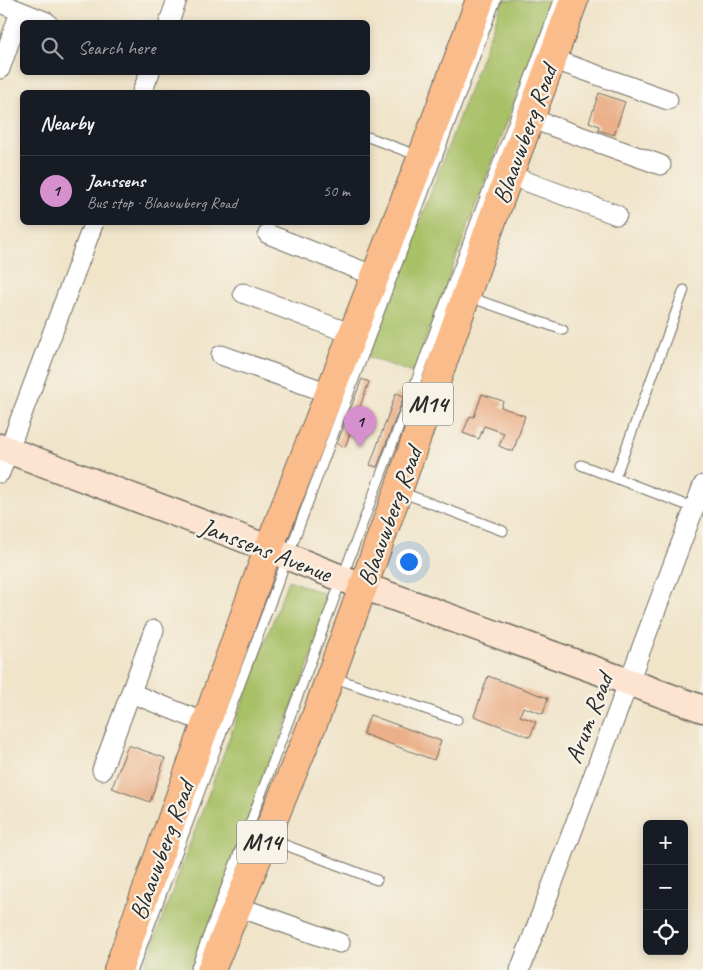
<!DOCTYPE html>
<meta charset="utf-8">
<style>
:root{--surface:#171b24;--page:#242831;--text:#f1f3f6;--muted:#9ea1a6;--line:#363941;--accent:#d690ce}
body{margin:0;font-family:Caveat,sans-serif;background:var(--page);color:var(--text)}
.controls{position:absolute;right:15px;bottom:15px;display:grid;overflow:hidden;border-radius:8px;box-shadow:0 2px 8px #0003}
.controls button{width:45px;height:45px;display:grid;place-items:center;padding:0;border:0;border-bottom:1px solid var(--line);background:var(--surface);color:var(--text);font:25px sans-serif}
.you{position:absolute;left:408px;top:561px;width:18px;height:18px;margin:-12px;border:4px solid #fff;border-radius:50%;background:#1a73e8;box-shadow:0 0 0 8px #1a73e833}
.badge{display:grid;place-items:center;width:32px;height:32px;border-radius:50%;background:var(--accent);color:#111;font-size:16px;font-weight:700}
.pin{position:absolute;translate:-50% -41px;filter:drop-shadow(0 1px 2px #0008)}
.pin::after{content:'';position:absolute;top:26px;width:18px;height:15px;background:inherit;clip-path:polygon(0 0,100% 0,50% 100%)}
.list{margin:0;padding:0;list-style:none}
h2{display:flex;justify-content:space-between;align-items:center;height:65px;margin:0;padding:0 20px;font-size:21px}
h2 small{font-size:16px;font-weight:400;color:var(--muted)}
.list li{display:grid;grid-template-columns:32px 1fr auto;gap:15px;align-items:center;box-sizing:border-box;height:70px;padding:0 20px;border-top:1px solid var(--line)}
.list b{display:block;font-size:19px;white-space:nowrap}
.list p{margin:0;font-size:16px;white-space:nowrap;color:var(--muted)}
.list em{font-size:16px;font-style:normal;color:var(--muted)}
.icon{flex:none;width:28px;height:28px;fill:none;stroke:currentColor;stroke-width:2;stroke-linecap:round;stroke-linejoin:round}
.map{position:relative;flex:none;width:703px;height:970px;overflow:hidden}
.search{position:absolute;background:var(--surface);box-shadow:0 2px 8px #0003;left:20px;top:20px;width:350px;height:55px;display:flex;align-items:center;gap:12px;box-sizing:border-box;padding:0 18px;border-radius:8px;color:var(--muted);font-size:19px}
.panel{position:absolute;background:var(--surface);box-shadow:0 2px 8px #0003;left:20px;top:90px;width:350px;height:135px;border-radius:8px}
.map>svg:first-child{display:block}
.green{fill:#a8c066;stroke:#6a7648}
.building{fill:#ebb089}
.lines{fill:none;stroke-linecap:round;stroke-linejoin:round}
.lane-casing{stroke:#706c62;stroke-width:11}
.street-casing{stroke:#706c62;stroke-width:21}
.secondary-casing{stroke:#706c62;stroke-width:29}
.primary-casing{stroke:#706c62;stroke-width:30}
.lane{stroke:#fff;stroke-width:9}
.street{stroke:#fff;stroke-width:19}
.secondary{stroke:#fde4d1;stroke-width:26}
.primary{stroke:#fabc8b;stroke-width:28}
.labels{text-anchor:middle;stroke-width:4.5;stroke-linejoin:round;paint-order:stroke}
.shield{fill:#f7f3e8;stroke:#686764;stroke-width:1}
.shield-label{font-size:24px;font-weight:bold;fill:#2b2b2b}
.street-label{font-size:25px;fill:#2b2b2b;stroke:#f7f3e8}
</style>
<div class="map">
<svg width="703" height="970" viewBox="0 0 703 970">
<rect width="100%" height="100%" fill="#f7f3e8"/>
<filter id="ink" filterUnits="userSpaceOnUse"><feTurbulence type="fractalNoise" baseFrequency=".02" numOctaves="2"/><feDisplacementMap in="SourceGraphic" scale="10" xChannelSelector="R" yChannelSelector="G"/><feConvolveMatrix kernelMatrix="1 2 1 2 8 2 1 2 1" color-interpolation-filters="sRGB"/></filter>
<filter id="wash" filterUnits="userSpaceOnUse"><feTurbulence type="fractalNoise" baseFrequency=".0096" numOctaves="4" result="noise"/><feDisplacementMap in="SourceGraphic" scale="20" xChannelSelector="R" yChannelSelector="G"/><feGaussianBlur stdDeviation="1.12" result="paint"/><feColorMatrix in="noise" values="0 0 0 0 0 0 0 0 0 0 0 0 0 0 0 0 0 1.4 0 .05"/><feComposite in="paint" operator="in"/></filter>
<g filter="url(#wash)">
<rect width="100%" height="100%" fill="#f0e4c9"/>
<!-- green -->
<path class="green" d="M503 0H553L413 373 369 357Z
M288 580 334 597 193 970H143Z"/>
<g id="blocks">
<!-- building -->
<path class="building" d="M599 93 625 102 614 135 598 130 599 126 589 122Z
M362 379 369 382 345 447 337 444Z
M396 393 404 396 377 467 370 465Z
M482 394 503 401 501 407 525 416 513 452 499 446 504 433 484 426 479 439 463 433 470 416 474 417Z
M488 676 548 698 543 714 523 707 520 716 536 722 530 737 474 716Z
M370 715 441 741 434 760 363 734Z
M128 745 165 758 150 802 112 788Z"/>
</g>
</g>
<g filter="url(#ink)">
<use href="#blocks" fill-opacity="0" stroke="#706c62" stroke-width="1"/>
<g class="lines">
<!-- lane casing -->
<g class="lane-casing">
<path id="lane" d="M368 137 419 156
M469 297 563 330
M581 465 694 508
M615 478 684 290
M401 492 503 531
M332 677 457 720
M267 838 377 880
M133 970 496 0
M195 970 559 0"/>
</g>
<!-- street casing -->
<g class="street-casing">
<path id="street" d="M0 3 47 22
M169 22 177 0
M552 59 668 100
M0 69 20 12
M142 92 150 72
M529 118 661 165
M509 175 617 215
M268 234 375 276
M243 293 352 334
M221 355 329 393
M0 473 94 222
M131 693 206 723
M102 770 154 630
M236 906 340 943
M520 970 703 485"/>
</g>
<!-- secondary casing -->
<g class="secondary-casing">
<path id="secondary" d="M0 447 239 537 341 578 703 709"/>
</g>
<!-- primary casing -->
<g class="primary-casing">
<path id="primary" d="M118 970 265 558 426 146 480 0
M211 970 316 716 398 491 492 221 574 0"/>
</g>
<!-- lane -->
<use href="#lane" class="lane"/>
<!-- street -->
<use href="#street" class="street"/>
<!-- secondary -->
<use href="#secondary" class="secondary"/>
<!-- primary -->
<use href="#primary" class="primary"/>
</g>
</g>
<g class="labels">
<!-- shield labels -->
<g class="shield">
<rect x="403" y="382.5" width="50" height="43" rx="4"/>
<rect x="237" y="820.5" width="50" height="43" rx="4"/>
</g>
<g class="shield-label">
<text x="428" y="412">M14</text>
<text x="262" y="850">M14</text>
</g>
<!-- street labels -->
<g class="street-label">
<text transform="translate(524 134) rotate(-70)" y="9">Blaauwberg Road</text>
<text transform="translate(389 516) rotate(-70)" y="9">Blaauwberg Road</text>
<text transform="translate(266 549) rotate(21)" y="9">Janssens Avenue</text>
<text transform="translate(588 718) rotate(-69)" y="9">Arum Road</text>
<text transform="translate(161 850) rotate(-70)" y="9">Blaauwberg Road</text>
</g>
</g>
</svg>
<div class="controls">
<button>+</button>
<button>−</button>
<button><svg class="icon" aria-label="locate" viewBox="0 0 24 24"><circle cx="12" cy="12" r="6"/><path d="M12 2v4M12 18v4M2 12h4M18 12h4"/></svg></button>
</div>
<div class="you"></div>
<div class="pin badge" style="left:360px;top:447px">1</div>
<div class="search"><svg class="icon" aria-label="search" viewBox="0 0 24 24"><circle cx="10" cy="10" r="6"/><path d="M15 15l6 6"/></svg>Search here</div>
<section class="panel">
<h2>Nearby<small></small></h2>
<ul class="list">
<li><span class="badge">1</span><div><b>Janssens</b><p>Bus stop · Blaauwberg Road</p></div><em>50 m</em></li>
</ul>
</section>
</div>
